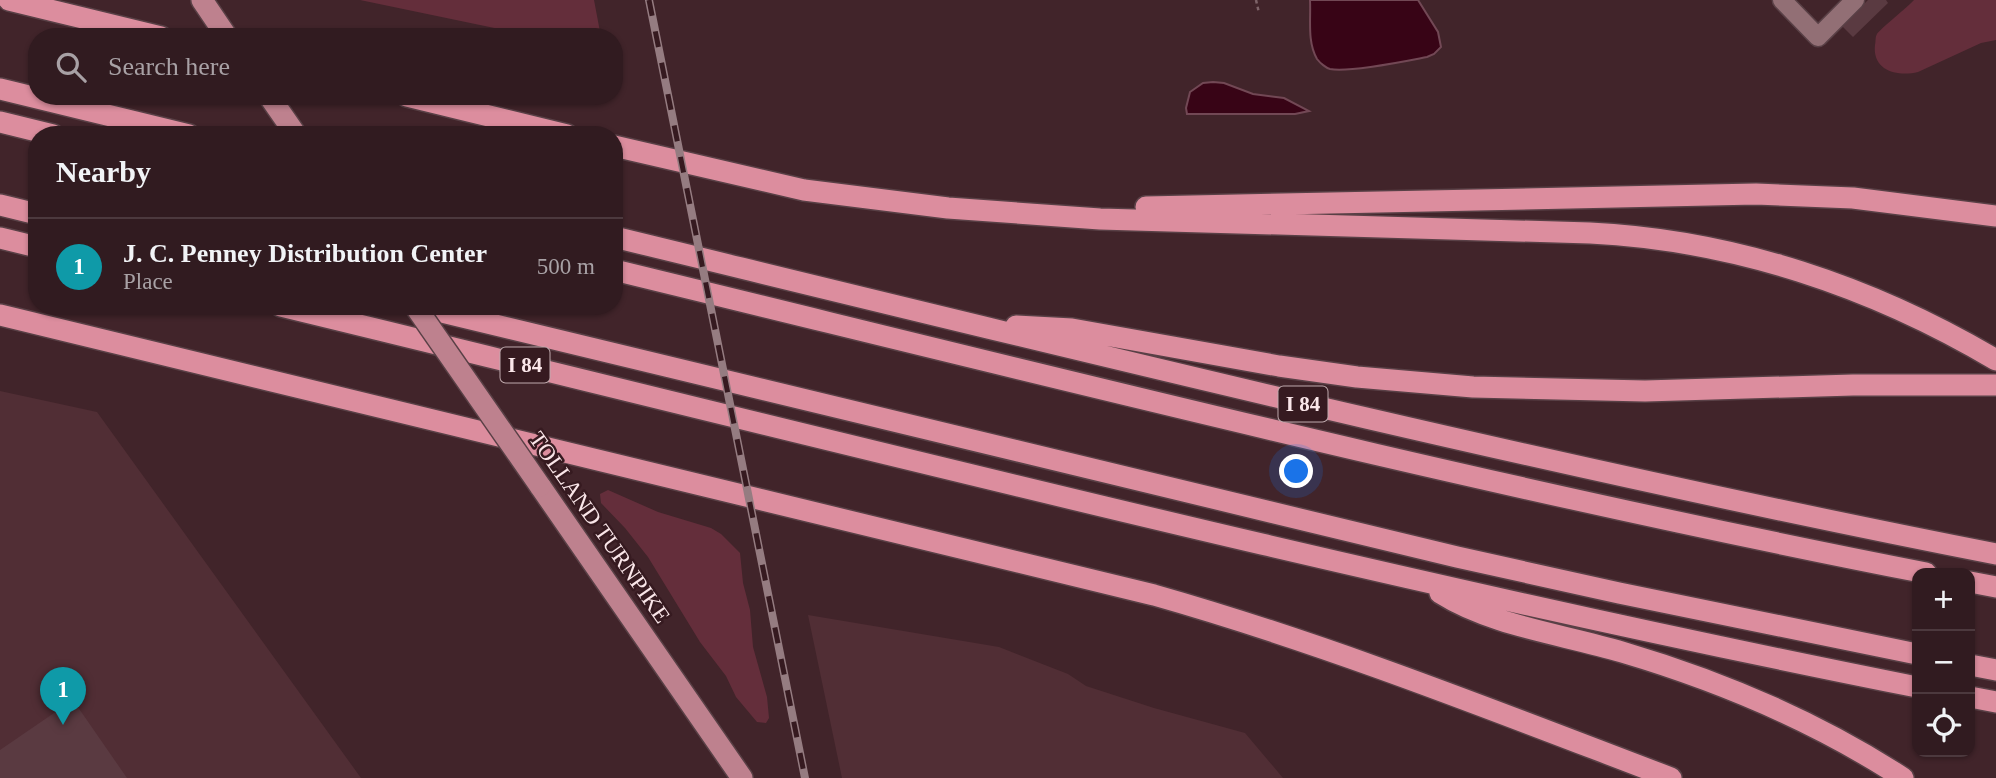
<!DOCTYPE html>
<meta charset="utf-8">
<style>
:root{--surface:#311b20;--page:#392429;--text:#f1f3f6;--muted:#a8a1a5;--line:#4c393e;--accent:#f29aad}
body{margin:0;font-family:"Times New Roman",serif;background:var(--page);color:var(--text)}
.controls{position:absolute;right:21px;bottom:21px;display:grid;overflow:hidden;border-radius:14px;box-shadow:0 2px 5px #0004}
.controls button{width:63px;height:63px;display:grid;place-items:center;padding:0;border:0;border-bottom:2px solid var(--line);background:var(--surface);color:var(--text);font:35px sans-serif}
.you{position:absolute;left:1297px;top:472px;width:24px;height:24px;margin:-18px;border:5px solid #fff;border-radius:50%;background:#1a73e8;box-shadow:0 0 0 10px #1a73e833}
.badge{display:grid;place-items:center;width:46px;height:46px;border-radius:50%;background:var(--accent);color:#fff;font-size:23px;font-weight:700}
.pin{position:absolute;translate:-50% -58px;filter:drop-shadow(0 2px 4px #0008)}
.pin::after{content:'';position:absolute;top:37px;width:24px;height:21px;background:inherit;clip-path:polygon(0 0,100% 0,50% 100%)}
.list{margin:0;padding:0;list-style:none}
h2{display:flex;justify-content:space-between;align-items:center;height:91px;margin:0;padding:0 28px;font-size:30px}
h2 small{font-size:23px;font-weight:400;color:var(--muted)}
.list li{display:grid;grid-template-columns:46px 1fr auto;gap:21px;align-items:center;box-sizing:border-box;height:98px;padding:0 28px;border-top:2px solid var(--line)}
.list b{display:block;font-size:26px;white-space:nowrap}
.list p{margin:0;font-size:23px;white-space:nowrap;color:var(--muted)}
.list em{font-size:23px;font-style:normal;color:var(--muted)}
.icon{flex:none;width:38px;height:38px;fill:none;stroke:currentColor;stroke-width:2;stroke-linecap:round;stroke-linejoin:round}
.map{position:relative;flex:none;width:1996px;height:778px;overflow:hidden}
.search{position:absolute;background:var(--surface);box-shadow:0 2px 5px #0004;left:28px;top:28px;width:595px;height:77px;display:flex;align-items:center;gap:18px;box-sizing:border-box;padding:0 24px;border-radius:28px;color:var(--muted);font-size:26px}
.panel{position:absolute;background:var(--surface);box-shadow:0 2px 5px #0004;left:28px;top:126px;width:595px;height:189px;border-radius:28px}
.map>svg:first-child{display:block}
.built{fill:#512e35}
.green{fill:#642e3b}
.water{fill:#380416;stroke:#724855;stroke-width:2}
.building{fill:#5a3a41}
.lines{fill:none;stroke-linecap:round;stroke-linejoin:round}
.minor-casing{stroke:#594046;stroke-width:21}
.major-casing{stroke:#594046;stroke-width:24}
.highway-casing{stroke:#594046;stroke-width:24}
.path{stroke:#7e6469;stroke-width:2.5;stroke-dasharray:3.5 3.5;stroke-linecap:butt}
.minor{stroke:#926f75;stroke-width:18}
.major{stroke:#be818e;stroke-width:21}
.highway{stroke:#dc8d9e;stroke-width:21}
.rail-casing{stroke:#957c81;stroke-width:8}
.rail{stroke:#361a20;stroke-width:5;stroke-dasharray:16;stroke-linecap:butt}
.major-bridge-casing{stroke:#594046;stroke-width:24;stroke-linecap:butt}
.major-bridge{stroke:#be818e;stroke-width:21}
.labels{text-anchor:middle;stroke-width:5;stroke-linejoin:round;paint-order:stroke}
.shield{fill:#361a20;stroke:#bfa9ad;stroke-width:2}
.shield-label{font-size:21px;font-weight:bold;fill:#fae6e9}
.street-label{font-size:23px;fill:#fae6e9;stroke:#361a20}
</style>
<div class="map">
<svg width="1996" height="778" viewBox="0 0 1996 778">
<rect width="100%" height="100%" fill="#41242a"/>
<!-- built -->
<path class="built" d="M0 391 97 412 361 778H0Z
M808 615 999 647 1068 674 1086 686 1154 708 1245 733 1283 778H842Z"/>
<!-- green -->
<path class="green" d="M360 0H594L601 37H538Z
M1914 0H1996V40L1981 43 1918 72C1898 77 1872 71 1875 45 1876 41 1875 37 1877 34 1879 30 1909 6 1914 0Z
M608 490 658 512 711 528 721 534 740 553 743 583 750 610 753 647 767 697 769 718 766 723 757 722 736 697 726 676 700 642 648 557 625 528 601 503 600 494Z"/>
<!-- water -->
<path class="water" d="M1310 0H1418L1438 32 1441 47 1434 54 1427 57C1406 61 1349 73 1330 69 1326 68 1320 63 1317 59 1307 42 1311 19 1310 0Z
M1213 82 1224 83 1253 94 1284 98 1309 111 1295 114H1187L1186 108 1190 92 1203 83Z"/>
<!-- building -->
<path class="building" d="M1868 0H1886L1888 3 1853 37 1842 26Z
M73 700 127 778H0V750Z"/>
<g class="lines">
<!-- minor casing -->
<g class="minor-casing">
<path id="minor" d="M1782 0 1818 37 1855 0"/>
</g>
<!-- major casing -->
<g class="major-casing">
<path id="major" d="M202 0 227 37
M269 96 296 135
M540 486 742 778"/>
</g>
<!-- highway casing -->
<g class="highway-casing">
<path id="highway" d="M9 0 161 37
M0 89 189 135
M407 96 567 135
M0 122 53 135
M614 146 804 190 948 208 1100 219 1590 233C1734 240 1873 287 1996 360
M0 205 37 214
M1146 207 1756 194 1853 198 1996 216
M614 237C1074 349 1532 463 1996 554
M0 238 37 247
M614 270C1050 376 1485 487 1926 573
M281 306C825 438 1368 578 1917 687
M417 306 1457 557 1619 593 1917 654
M0 315 1154 595C1330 645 1500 713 1671 778
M1016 326 1072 329 1279 366 1357 377 1473 387 1645 391 1853 385H1996
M1970 582 1996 587
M1440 593C1492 626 1562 634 1622 652 1720 681 1817 722 1903 778
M1970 665 1996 670
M1970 697 1996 702"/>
</g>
<!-- path -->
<path class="path" d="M1256 0 1259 13"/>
<!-- minor -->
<use href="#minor" class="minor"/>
<!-- major -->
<use href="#major" class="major"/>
<!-- highway -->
<use href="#highway" class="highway"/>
<!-- rail casing -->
<g class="rail-casing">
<path id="rail" d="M649 0 805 778"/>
</g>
<!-- rail -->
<use href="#rail" class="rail"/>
<!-- major-bridge casing -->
<g class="major-bridge-casing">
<path id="major-bridge" d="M415 306 540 486"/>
</g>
<!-- major-bridge -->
<use href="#major-bridge" class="major-bridge"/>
</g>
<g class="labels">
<!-- shield labels -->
<g class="shield">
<rect x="500.5" y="347.5" width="49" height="35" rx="5"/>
<rect x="1278.5" y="386.5" width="49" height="35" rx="5"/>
</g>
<g class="shield-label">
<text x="525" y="372">I 84</text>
<text x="1303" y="411">I 84</text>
</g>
<!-- street labels -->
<g class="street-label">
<text transform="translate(600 527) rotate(55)" y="8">TOLLAND TURNPIKE</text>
</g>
</g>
</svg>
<div class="controls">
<button>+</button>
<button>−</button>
<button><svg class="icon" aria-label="locate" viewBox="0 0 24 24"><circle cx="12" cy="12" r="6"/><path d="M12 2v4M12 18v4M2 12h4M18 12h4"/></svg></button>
</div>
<div class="you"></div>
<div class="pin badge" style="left:63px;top:725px;background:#0f9aa8">1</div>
<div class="search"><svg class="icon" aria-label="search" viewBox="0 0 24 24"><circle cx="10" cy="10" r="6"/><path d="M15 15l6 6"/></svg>Search here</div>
<section class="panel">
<h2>Nearby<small></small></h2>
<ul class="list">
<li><span class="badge" style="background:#0f9aa8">1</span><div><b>J. C. Penney Distribution Center</b><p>Place</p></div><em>500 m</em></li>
</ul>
</section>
</div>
